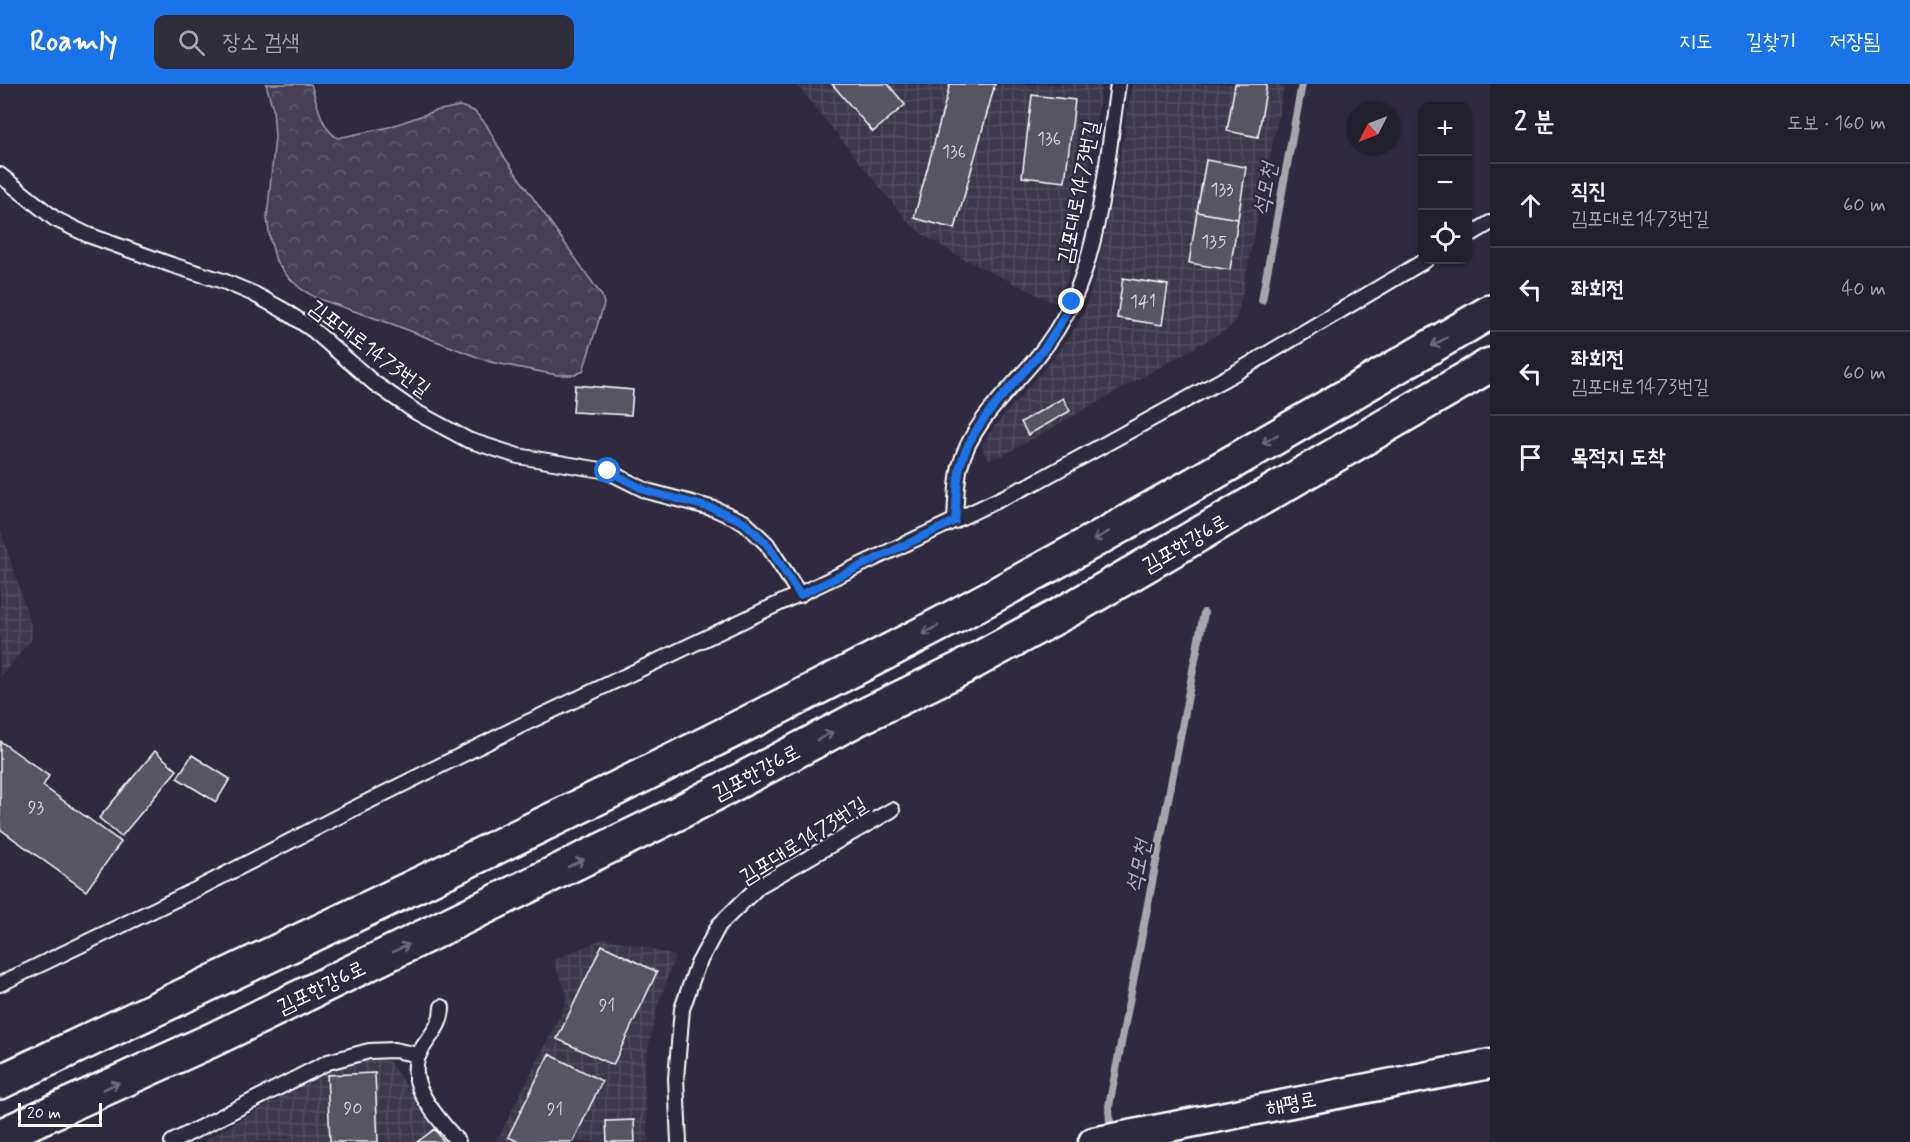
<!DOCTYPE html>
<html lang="ko">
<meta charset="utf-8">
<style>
:root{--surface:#23202e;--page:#2f2d3a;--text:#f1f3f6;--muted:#a3a3aa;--line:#403e4a;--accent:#1a73e8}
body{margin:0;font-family:Mynerve,"Poor Story",sans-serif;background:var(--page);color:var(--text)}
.controls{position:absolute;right:18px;top:18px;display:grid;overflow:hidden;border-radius:12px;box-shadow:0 2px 4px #0004}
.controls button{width:54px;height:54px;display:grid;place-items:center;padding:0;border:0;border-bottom:2px solid var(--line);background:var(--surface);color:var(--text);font:30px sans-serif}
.compass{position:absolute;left:1346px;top:18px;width:54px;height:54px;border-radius:50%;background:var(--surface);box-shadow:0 2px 4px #0004;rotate:228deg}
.scale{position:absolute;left:18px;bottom:15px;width:84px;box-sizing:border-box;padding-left:6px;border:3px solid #fff;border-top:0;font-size:16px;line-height:21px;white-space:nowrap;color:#fff;-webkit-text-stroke:4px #2f2a3d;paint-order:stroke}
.stop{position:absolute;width:18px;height:18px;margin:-14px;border:4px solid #1a73e8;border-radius:50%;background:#fff}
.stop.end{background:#1a73e8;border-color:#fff;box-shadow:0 2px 6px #0008}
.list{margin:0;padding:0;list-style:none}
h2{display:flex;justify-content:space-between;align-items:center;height:78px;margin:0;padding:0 24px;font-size:26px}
h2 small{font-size:20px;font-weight:400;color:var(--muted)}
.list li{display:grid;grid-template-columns:39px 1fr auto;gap:18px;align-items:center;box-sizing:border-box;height:84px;padding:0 24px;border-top:2px solid var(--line)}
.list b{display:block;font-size:22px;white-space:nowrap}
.list p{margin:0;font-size:20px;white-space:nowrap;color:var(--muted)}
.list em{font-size:20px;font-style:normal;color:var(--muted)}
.icon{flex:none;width:33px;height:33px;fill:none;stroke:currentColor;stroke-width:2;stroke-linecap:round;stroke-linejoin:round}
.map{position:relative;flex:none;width:1490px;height:1058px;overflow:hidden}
header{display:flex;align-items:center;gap:36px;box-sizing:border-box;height:84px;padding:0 30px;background:var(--accent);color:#fff}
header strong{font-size:28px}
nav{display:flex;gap:33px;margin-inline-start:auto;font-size:21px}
.search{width:420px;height:54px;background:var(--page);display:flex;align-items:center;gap:15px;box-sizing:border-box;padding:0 21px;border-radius:12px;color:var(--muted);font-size:22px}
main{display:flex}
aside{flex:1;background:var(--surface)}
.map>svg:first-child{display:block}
.industrial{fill:url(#industrial-grid)}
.forest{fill:url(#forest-crowns);stroke:#a2a0a8;stroke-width:1.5}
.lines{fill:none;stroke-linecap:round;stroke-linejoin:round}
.stream{stroke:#a7a6ad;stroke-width:8}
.building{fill:#595564;stroke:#fff;stroke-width:1.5}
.service-casing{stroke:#fff;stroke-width:18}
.minor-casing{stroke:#fff;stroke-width:33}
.tertiary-casing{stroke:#fff;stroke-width:38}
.service{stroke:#2f2a3d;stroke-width:14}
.minor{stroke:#2f2a3d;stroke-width:28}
.tertiary{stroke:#2f2a3d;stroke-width:33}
.oneway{stroke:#6d6a77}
.route{stroke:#1a73e8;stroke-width:8}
.labels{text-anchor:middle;stroke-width:5;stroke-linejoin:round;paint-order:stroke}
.number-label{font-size:18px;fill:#d6d4d8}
.street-label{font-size:21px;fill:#fff;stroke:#2f2a3d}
.water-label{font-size:22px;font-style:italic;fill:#b6b4bb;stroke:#2f2a3d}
</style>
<header>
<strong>Roamly</strong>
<div class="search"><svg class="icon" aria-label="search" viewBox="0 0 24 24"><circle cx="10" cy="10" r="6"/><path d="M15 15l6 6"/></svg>장소 검색</div>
<nav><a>지도</a><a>길찾기</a><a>저장됨</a></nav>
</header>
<main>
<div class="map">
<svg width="1490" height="1058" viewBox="0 0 1490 1058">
<defs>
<pattern id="industrial-grid" width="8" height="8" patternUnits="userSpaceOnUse" patternTransform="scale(1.5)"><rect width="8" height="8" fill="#3c3749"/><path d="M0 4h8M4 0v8" fill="none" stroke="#504b5b"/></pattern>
<pattern id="forest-crowns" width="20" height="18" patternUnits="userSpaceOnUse" patternTransform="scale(1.5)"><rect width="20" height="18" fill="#464152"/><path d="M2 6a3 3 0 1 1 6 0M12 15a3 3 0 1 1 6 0" fill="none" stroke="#625e6c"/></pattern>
</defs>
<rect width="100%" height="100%" fill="#2f2a3d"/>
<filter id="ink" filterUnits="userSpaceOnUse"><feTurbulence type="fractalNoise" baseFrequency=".0167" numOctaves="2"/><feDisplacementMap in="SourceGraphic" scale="12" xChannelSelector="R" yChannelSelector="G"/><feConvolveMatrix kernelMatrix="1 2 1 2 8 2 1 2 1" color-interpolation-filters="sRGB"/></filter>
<g filter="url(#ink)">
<!-- industrial -->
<path class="industrial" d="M796 0H1102L1075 168 1068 194 1056 220 958 172 925 152 908 138Z
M1132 0H1285L1239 225 1235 238 1226 246 1000 373 989 375 984 370 982 362 993 344 1052 276 1071 251 1084 228 1095 195 1115 103Z
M0 444 23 515 32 545V555L0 593Z
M604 854 649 864 675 872 656 928 645 980 644 998 649 1058H496L562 928 566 916V908L554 879 556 875Z
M381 974 388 976 447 1058H205V1056L321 990 342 982Z"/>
<!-- forest -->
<path class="forest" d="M266 0H311C317 18 321 45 338 54L389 43 435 27 460 22 474 27 486 40 503 71 602 212 604 220 583 287 575 291H557L490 278 392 240 316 214 301 205 288 193 276 177 270 155 267 134 275 53 273 25Z"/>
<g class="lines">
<!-- stream -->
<path class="stream" d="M1262 216 1302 0
M1110 1042 1109 1022 1204 529"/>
</g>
<!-- building -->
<path class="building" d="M832 0H888L905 21 873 48Z
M950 0H995L955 145 914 134Z
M1235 0H1267L1258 53 1227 47Z
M1032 11 1075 16 1065 98 1022 93Z
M1206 76 1246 83 1238 135 1197 128Z
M1197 128 1238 135 1230 186 1189 179Z
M1123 194 1168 201 1162 241 1117 234Z
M575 301 633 306 631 331 573 328Z
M1063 314 1070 327 1028 351 1021 338Z
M0 657 49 692 43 702 121 758 86 807 0 745Z
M155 667 177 686 121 753 99 734Z
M192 671 230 695 216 718 177 694Z
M602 861 657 888 613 981 557 955Z
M549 970 602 997 573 1058H519L508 1053Z
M375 989 378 1058H330L327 991Z
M634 1036 635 1058H607L606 1037Z
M435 1045 444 1058H417Z"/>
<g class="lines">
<!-- service casing -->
<g class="service-casing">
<path id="service" d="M0 91 55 135 88 151 172 181 223 197 254 210 285 227 313 246 374 299 416 328 468 356 518 372 607 387 647 407 715 425 744 438 767 460 800 511
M1468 152 1490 139
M955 437C956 419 956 400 960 382 972 337 1010 307 1038 272 1052 255 1063 237 1072 218 1101 157 1108 68 1118 0
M0 900 197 805 351 726 522 641 1034 399 1235 289 1426 176
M442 923C442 942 429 952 420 968 403 1000 440 1036 458 1058
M172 1058 328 978 369 967 394 966 419 971
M679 1058 676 994 682 925 697 882 719 841 759 802 892 726"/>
</g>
<!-- minor casing -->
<g class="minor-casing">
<path id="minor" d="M1093 1058 1490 980"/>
</g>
<!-- tertiary casing -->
<g class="tertiary-casing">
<path id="tertiary" d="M0 998C313 851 626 705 933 544 1121 445 1306 336 1490 228
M0 1052 212 956 678 729 859 634 962 584 1076 522 1490 281"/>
</g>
<!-- service -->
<use href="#service" class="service"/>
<!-- minor -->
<use href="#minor" class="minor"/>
<!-- tertiary -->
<use href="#tertiary" class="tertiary"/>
</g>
<!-- one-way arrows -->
<defs><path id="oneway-shaft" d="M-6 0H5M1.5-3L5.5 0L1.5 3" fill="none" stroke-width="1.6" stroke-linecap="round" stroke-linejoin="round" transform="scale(1.5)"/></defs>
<g class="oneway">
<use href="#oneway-shaft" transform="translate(1439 258) rotate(150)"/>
<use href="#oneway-shaft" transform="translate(1270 355) rotate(150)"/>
<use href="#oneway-shaft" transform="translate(1101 452) rotate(150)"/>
<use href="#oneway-shaft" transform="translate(930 546) rotate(152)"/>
<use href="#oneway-shaft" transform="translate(825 652) rotate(-28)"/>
<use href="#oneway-shaft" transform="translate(576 779) rotate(-26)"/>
<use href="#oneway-shaft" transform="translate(401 864) rotate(-26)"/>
<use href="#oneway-shaft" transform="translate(111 1002) rotate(-24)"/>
</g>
</g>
<g class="lines" filter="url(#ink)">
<!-- route -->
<path class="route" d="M608 387 647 407 715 425 744 438 767 460 800 511 955 437C957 419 956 399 960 382 973 337 1009 307 1037 273 1052 256 1061 238 1072 218"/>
</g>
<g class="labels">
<!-- number labels -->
<g class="number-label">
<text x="1049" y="60">136</text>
<text x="954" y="73">136</text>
<text x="1222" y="111">133</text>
<text x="1214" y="163">135</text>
<text x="1143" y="223">141</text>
<text x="36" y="729">93</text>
<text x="607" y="927">91</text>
<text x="353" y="1030">90</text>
<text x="555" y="1031">91</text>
</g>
<!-- street labels -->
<g class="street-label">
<text transform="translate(1078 108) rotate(-79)" y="7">김포대로1473번길</text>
<text transform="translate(370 264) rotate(37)" y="7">김포대로1473번길</text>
<text transform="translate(1185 459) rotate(-30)" y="7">김포한강6로</text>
<text transform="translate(756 688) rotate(-28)" y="7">김포한강6로</text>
<text transform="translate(803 756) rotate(-32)" y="7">김포대로1473번길</text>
<text transform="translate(321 903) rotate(-26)" y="7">김포한강6로</text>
<text transform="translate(1291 1019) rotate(-11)" y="7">해평로</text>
</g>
<!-- water labels -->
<g class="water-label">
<text transform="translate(1264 105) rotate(-80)" y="8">석모천</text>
<text transform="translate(1137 782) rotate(-79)" y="8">석모천</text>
</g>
</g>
</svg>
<div class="controls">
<button>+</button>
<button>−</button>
<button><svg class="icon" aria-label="locate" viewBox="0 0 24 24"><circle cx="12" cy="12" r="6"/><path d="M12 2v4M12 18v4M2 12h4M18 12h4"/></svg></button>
</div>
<svg class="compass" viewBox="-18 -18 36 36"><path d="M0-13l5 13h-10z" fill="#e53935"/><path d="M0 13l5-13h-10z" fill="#a3a3aa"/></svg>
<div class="scale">20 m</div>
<div class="stop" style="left:608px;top:387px"></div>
<div class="stop end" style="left:1072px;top:218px"></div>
</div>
<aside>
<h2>2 분<small>도보 · 160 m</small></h2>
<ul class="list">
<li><svg class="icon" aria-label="ahead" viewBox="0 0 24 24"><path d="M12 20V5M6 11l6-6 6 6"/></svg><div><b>직진</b><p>김포대로1473번길</p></div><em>60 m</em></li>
<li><svg class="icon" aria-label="left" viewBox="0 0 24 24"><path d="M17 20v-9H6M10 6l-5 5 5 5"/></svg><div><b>좌회전</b></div><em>40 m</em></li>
<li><svg class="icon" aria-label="left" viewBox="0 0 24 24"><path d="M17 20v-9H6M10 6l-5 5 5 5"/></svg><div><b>좌회전</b><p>김포대로1473번길</p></div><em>60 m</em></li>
<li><svg class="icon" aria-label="arrive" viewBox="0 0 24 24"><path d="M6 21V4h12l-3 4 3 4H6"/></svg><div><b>목적지 도착</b></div></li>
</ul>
</aside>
</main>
